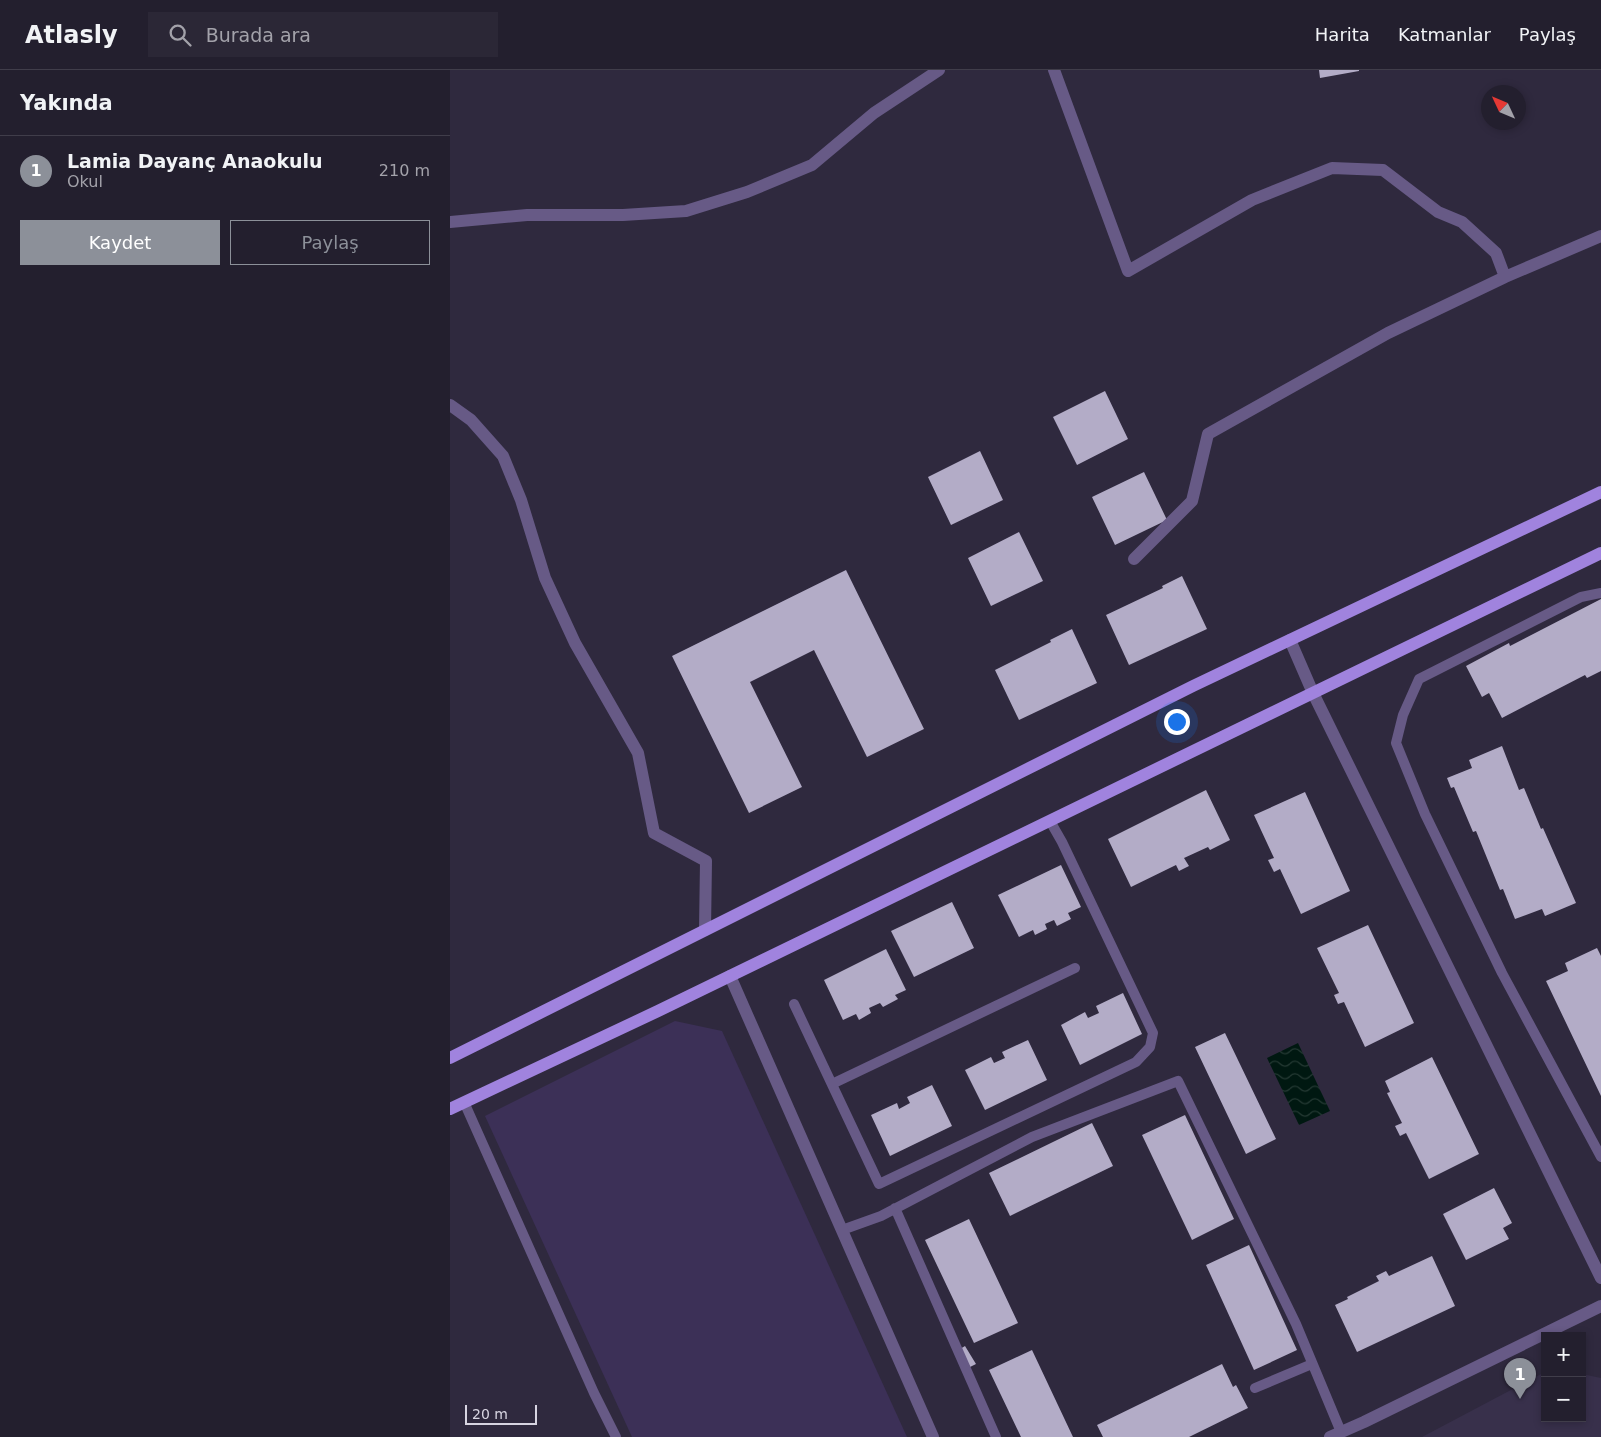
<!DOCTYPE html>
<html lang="tr">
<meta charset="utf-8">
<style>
:root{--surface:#231f2e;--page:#2b2736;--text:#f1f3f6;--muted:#a3a2aa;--line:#403d4a;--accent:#8c9099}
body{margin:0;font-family:"DejaVu Sans",sans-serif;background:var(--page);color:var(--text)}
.controls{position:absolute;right:15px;bottom:15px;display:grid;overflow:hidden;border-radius:0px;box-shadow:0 2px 8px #0003}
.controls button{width:45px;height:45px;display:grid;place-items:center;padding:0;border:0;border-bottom:1px solid var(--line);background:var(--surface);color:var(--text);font:25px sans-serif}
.compass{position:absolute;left:1031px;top:15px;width:45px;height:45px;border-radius:50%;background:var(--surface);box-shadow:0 2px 8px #0003;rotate:314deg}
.scale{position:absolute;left:15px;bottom:12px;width:72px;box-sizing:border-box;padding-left:5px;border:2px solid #d8d5e2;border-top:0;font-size:14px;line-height:18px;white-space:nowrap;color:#d8d5e2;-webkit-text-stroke:4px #2f293e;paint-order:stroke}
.you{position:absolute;left:726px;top:651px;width:18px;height:18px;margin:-12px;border:4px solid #fff;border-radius:50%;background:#1a73e8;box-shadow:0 0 0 8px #1a73e833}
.badge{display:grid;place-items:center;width:32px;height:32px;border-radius:50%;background:var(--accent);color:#fff;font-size:16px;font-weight:700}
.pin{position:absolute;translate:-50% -41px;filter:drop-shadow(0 1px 2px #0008)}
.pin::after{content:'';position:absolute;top:26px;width:18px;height:15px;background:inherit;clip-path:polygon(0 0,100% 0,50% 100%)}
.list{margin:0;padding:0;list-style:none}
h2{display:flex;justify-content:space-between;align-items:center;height:65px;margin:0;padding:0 20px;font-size:21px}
h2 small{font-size:16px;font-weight:400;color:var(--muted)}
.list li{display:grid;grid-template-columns:32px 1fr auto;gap:15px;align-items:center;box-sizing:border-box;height:70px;padding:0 20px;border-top:1px solid var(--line)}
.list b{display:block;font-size:19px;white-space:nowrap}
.list p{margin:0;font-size:16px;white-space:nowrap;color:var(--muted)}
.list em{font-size:16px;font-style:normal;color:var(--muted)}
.actions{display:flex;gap:10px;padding:15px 20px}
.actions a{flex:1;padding:11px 0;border:1px solid var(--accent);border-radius:0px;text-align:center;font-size:18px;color:var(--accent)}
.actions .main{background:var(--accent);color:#fff}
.icon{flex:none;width:28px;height:28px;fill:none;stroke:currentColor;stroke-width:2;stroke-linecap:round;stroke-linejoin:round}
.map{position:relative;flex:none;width:1151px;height:1367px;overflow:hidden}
header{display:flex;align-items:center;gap:30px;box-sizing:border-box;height:70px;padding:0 25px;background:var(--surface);border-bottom:1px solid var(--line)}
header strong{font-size:24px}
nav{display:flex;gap:28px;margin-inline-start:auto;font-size:18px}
.search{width:350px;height:45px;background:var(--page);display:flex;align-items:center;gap:12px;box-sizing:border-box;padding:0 18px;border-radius:0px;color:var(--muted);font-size:19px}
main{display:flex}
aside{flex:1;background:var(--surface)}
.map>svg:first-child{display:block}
.built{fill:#38304b}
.park{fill:#3c3057}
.water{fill:url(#water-waves)}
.building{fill:#b3acc7}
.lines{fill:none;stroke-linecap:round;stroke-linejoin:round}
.lane{stroke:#675a86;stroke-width:10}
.street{stroke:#675a86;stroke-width:12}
.primary{stroke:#a083de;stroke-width:12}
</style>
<header>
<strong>Atlasly</strong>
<div class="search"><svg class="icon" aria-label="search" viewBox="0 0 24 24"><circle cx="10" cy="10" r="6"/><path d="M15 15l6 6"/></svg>Burada ara</div>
<nav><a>Harita</a><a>Katmanlar</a><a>Paylaş</a></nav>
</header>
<main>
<aside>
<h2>Yakında<small></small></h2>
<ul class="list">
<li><span class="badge">1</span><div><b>Lamia Dayanç Anaokulu</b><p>Okul</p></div><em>210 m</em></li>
</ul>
<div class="actions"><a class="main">Kaydet</a><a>Paylaş</a></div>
</aside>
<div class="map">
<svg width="1151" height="1367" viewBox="0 0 1151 1367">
<defs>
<pattern id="water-waves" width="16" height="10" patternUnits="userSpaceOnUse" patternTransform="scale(1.25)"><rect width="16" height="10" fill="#001811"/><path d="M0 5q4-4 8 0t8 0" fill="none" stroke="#243933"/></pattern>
</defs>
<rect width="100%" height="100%" fill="#2f293e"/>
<!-- built -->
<path class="built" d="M1095 1302V1348H1132V1304L1151 1308V1367H972Z"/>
<!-- park -->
<path class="park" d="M225 951 272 961 457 1367H182L35 1046Z"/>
<!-- water -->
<path class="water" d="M848 973 880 1041 849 1055 817 988Z"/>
<!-- building -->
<path class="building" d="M869 0H909V1L870 8Z
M655 321 678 369 627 395 603 347Z
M530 381 553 430 501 455 478 407Z
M694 402 717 450 665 475 642 427Z
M569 462 593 511 541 536 518 488Z
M396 500 474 659 417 687 364 580 300 612 352 717 299 743 222 586Z
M732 506 757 559 679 595 656 545 713 518 712 516Z
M1151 529V601L1137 608 1135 605 1052 648 1039 623 1032 627 1016 596 1059 573 1060 576Z
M622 559 647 613 569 650 545 600 601 572 600 570Z
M1052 676 1069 720 1074 718 1091 759 1093 758 1126 833 1095 846 1092 839 1065 849 1053 819 1050 820 1026 761 1023 762 1004 717 1001 718 997 708 1022 698 1019 690Z
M756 720 780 770 760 780 758 777 734 788 739 796 729 801 726 795 681 817 658 769Z
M855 722 900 821 851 844 830 799 824 802 818 790 824 788 804 745Z
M611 795 631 837 618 843 621 849 607 856 604 850 595 854 597 859 585 865 583 860 569 867 548 825Z
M502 832 524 878 464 907 441 861Z
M918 855 964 953 915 977 894 932 888 934 884 925 889 923 867 878Z
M1147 878 1151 886V1026L1096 911 1118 901 1115 893Z
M436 879 456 920 445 925 448 929 433 937 430 933 419 938 421 943 409 950 406 944 393 950 374 910Z
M673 923 692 964 630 995 611 955 635 942 638 948 649 943 646 936Z
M775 963 826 1069 796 1084 745 977Z
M578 970 597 1010 535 1040 515 1000 541 987 544 993 555 988 552 982Z
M982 987 1029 1084 979 1109 956 1063 950 1066 945 1056 952 1053 937 1023 940 1022 935 1011Z
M482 1015 502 1056 440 1086 421 1045 447 1033 449 1039 460 1033 457 1027Z
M735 1045 784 1149 742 1170 692 1065Z
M642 1053 663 1096 560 1146 539 1103Z
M1044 1118 1062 1153 1053 1158 1059 1169 1016 1190 993 1144Z
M519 1149 568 1253 524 1273 475 1170Z
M799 1175 847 1280 804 1300 756 1195Z
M982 1186 1005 1236 907 1282 885 1235 898 1229 897 1227 929 1211 926 1206 936 1201 939 1206Z
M515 1276 526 1294 520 1297 510 1279Z
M582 1280 623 1367H571L539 1300Z
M772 1294 783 1317 786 1315 798 1338 739 1367H653L647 1355Z"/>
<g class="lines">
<!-- lane -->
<path class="lane" d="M1151 523 1131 527 969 609 953 645 946 673 975 744 1052 903 1151 1087
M344 934 429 1114 686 992 700 977 703 963 612 772 600 751
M382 1014 625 898
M14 1032 144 1323 166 1367
M445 1138 546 1367
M392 1160 431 1146 582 1067 728 1011 846 1254 891 1362
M805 1318 862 1294"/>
<!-- street -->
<path class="street" d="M604 0 678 201 802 130 882 98 933 100 988 142 1012 152 1046 183 1055 207 1151 166
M0 152 77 145H173L236 141 297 122 362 95 424 43 489 0
M0 335 21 350 53 386 71 430 95 508 125 573 188 683 204 763 256 791 255 860
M684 489 742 431 758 364 938 263 1055 207
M840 570 863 623 1151 1208
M280 906 483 1367
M880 1367 914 1352 1151 1236"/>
<!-- primary -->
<path class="primary" d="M0 988 743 616 1151 422
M0 1039 208 941 1151 483"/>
</g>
</svg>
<div class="controls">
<button>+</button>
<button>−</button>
</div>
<svg class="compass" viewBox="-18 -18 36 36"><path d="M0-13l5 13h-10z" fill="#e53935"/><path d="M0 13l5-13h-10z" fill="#a3a2aa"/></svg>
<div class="scale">20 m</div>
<div class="you"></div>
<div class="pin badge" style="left:1070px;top:1329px">1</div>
</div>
</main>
